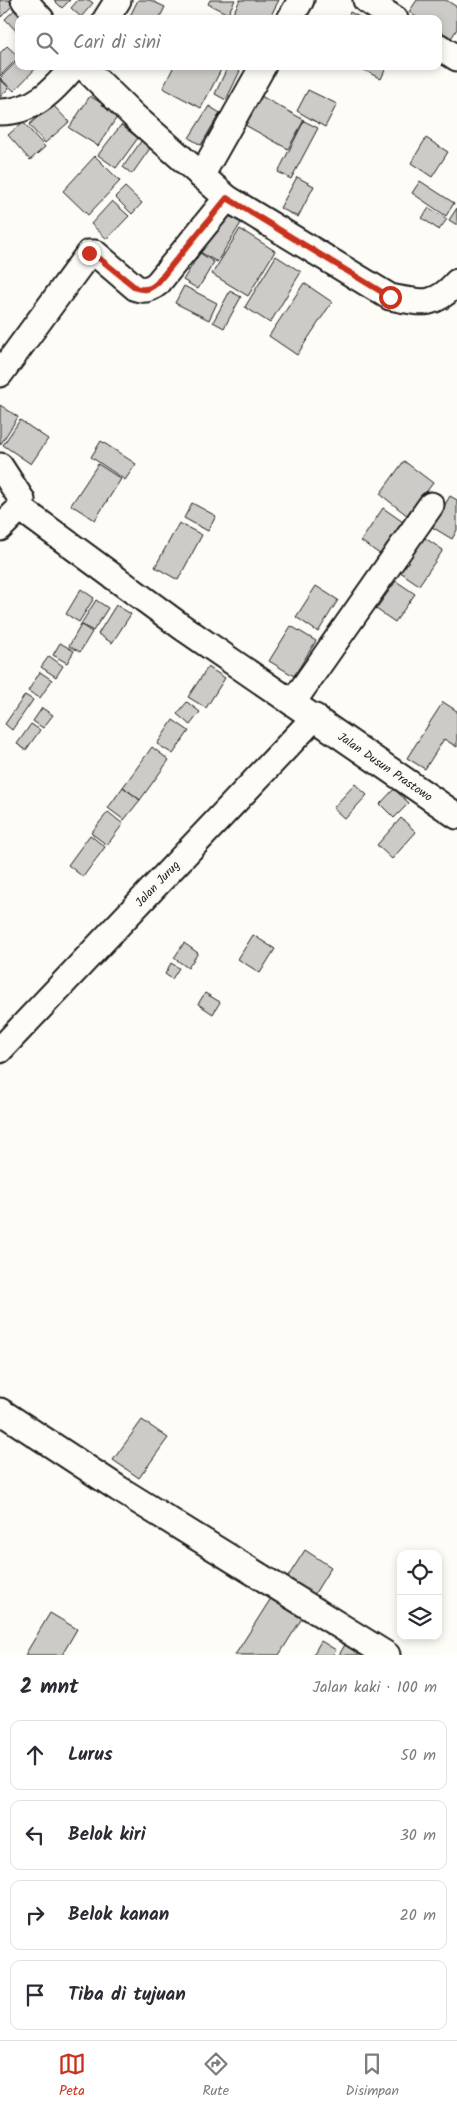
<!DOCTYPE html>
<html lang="id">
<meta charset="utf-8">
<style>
:root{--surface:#fff;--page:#f2f2f3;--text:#2b2b33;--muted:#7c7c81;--line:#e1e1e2;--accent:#c8321e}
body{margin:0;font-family:Kalam,sans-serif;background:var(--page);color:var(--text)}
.controls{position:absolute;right:15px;bottom:15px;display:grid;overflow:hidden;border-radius:10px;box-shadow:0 2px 8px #0003}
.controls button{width:45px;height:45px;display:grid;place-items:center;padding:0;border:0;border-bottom:1px solid var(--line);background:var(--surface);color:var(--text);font:25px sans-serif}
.stop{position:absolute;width:15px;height:15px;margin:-11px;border:4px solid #c8321e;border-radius:50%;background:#fff}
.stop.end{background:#c8321e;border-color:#fff;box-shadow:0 1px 5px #0008}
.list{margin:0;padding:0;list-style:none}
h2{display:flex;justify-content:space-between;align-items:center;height:65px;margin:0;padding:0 20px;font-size:21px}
h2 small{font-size:16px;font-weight:400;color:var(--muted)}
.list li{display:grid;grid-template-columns:32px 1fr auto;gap:15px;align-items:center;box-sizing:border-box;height:70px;margin:0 10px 10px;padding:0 10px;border:1px solid var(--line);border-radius:10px}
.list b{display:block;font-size:19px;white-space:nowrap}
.list em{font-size:16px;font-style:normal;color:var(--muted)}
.icon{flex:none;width:28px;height:28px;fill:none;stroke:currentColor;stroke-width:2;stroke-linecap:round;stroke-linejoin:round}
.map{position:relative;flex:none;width:457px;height:1655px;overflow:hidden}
.search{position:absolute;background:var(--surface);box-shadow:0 2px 8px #0003;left:15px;right:15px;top:15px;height:55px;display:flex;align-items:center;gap:12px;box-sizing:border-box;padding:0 18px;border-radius:10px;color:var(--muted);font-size:19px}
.sheet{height:385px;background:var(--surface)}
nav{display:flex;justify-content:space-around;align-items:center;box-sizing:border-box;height:70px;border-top:1px solid var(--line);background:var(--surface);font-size:14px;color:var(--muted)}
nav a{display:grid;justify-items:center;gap:2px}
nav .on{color:var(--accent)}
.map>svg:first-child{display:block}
.building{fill:#cccbc8;stroke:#1c1c1c}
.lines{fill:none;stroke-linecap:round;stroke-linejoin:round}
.street-casing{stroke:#1c1c1c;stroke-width:29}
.street{stroke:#fdfcf7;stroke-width:25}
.route{stroke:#c8321e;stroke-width:6}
.labels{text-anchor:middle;stroke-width:4.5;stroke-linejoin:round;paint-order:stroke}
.street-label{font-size:12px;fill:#1c1c1c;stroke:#fdfcf7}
</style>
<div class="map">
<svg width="457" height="1655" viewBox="0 0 457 1655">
<rect width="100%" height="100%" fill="#fdfcf7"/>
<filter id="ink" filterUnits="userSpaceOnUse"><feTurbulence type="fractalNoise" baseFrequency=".02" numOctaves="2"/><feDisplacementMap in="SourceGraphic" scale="10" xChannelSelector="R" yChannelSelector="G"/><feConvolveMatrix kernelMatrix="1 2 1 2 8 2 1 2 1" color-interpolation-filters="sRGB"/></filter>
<g filter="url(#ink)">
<!-- building -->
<path class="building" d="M0 0H18L1 17Z
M54 0H70L62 8Z
M78 0H89L93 3 81 17 71 8Z
M138 0H150L165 7 159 19 129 18Z
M210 0H235L228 14 208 4Z
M240 0H279L269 19H230Z
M417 0H446L457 7V29L450 40 438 32V19H419L409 12Z
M21 4 36 19H19V34L5 19Z
M350 12 363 19H347Z
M7 46 19 57 0 76V53Z
M19 59V66H38L14 91 0 78Z
M174 66H223L201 108 163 88Z
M228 66 240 71 226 100 215 94Z
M361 66H387L381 79 360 68Z
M0 79 9 88 0 97Z
M308 90 337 104 325 127 297 111Z
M90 96 119 114 98 146 69 128Z
M261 96 304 120 288 149 245 125Z
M52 104 69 122 45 143 29 125Z
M209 106 220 113 201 145 189 138Z
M304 121 318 128 291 179 278 172Z
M23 122 45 147 30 160 8 135Z
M121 125 138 138 116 168 98 155Z
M144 137 153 144 132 174 123 167Z
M426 138 448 152 432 177 411 163Z
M95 156 120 181 88 215 63 191Z
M297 177 314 186 298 217 280 208Z
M420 181 454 203 446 216 412 193Z
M125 187 142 203 132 214 115 197Z
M112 201 129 216 107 239 91 224Z
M429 208 447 219 439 230 422 218Z
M457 208V225L449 220Z
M224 213 241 223 217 262 200 252Z
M240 229 275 251 248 296 212 274Z
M200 253 214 262 198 289 183 280Z
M276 256 301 272 270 323 245 307Z
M304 283 332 302 297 355 269 336Z
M184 286 217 303 209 320 175 303Z
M230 291 241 297 224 328 213 322Z
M0 405 18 417 0 445Z
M20 420 48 439 31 464 3 445Z
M101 441 136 464 125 480 91 457Z
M404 461 433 483 408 516 380 494Z
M98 464 121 479 95 520 71 505Z
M450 496 457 500V530L452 539 432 527Z
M192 503 216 516 208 531 184 518Z
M383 508 406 524 384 557 361 541Z
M179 523 202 535 178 580 155 567Z
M419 534 443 550 419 585 396 569Z
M396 581 415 594 395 622 376 609Z
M316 586 338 600 318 632 296 617Z
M81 589 94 598 79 622 66 614Z
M96 600 108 608 93 631 81 624Z
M116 605 131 614 112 643 98 634Z
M81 625 92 632 80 652 69 646Z
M291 626 316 641 294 676 269 661Z
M60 643 74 651 67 663 53 655Z
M49 656 63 666 56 677 41 667Z
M208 667 225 678 206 708 188 697Z
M40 672 52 680 40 698 28 691Z
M25 695 33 700 12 730 5 724Z
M187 702 200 712 190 725 177 714Z
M443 702 457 711V747L444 739 425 769 407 758Z
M42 708 53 715 43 728 33 721Z
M173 720 189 731 173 754 157 744Z
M31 724 40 730 26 750 17 744Z
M152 747 169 760 140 800 123 787Z
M355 784 367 795 345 819 333 808Z
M123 787 140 800 124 820 108 808Z
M394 789 409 803 394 818 380 804Z
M108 812 123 824 107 845 91 833Z
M401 818 416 832 392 859 377 845Z
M90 835 105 847 83 877 68 865Z
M253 935 275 949 260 973 238 959Z
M184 943 198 953 188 968 174 958Z
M171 963 179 968 172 979 165 974Z
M205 993 220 1002 213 1014 198 1004Z
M142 1420 168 1438 139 1478 113 1460Z
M305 1550 331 1567 309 1603 282 1586Z
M273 1595 304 1615 279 1655H235Z
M50 1613 77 1629 62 1655H25Z
M321 1641 336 1650 333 1655H313Z
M346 1643 366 1655H339Z"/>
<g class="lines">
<!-- street casing -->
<g class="street-casing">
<g id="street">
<path d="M24 0 41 19"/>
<path d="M366 0 395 19"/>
<path d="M106 19 118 0"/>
<path d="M290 19 301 0"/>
<path d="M438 46 457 58"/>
<path d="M83 66 135 117 227 198 390 297C421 303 434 308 457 282"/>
<path d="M0 112C34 112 54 90 74 66"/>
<path d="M201 176 263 66"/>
<path d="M0 374 89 253H95L136 288C145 291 151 289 158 283L227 198"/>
<path d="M0 466 22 500 20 508"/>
<path id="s1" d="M0 528 20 508 182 627 457 816"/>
<path d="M293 702 431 505"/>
<path id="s2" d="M0 1050 315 717"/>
<path d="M0 1411 119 1489 387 1655"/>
</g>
</g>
<!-- street -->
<use href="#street" class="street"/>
</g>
</g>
<g class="lines" filter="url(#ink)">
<!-- route -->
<path class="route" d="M89 253 94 254 136 288C145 291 151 289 158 282L227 198 390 297"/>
</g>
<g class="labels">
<!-- street labels -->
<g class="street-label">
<text dy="4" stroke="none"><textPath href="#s1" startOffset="476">Jalan Dusun Prastowo</textPath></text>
<text dy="4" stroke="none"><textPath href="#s2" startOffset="229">Jalan Jurug</textPath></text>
</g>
</g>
</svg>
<div class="controls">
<button><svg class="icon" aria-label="locate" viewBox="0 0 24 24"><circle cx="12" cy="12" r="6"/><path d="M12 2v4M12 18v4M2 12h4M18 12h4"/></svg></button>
<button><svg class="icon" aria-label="layers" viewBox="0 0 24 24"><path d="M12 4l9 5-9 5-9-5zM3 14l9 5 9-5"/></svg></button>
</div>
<div class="stop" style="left:390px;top:297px"></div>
<div class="stop end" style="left:89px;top:253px"></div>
<div class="search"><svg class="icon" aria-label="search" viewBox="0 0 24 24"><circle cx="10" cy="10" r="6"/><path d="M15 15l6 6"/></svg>Cari di sini</div>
</div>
<section class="sheet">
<h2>2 mnt<small>Jalan kaki · 100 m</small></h2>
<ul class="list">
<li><svg class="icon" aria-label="ahead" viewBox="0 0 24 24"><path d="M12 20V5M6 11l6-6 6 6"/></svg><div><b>Lurus</b></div><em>50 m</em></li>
<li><svg class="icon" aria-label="left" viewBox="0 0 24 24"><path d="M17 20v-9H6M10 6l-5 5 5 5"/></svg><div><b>Belok kiri</b></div><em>30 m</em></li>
<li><svg class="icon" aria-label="right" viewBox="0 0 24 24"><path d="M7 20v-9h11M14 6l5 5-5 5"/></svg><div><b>Belok kanan</b></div><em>20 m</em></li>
<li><svg class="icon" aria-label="arrive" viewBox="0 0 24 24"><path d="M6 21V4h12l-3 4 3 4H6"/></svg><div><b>Tiba di tujuan</b></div></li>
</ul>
</section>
<nav>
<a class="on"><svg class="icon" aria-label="map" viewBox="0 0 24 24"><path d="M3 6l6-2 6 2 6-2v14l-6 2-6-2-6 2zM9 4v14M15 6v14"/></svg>Peta</a>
<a><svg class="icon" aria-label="directions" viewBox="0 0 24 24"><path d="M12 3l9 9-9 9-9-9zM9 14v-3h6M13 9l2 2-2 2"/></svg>Rute</a>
<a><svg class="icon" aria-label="saved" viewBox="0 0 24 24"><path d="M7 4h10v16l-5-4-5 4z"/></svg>Disimpan</a>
</nav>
